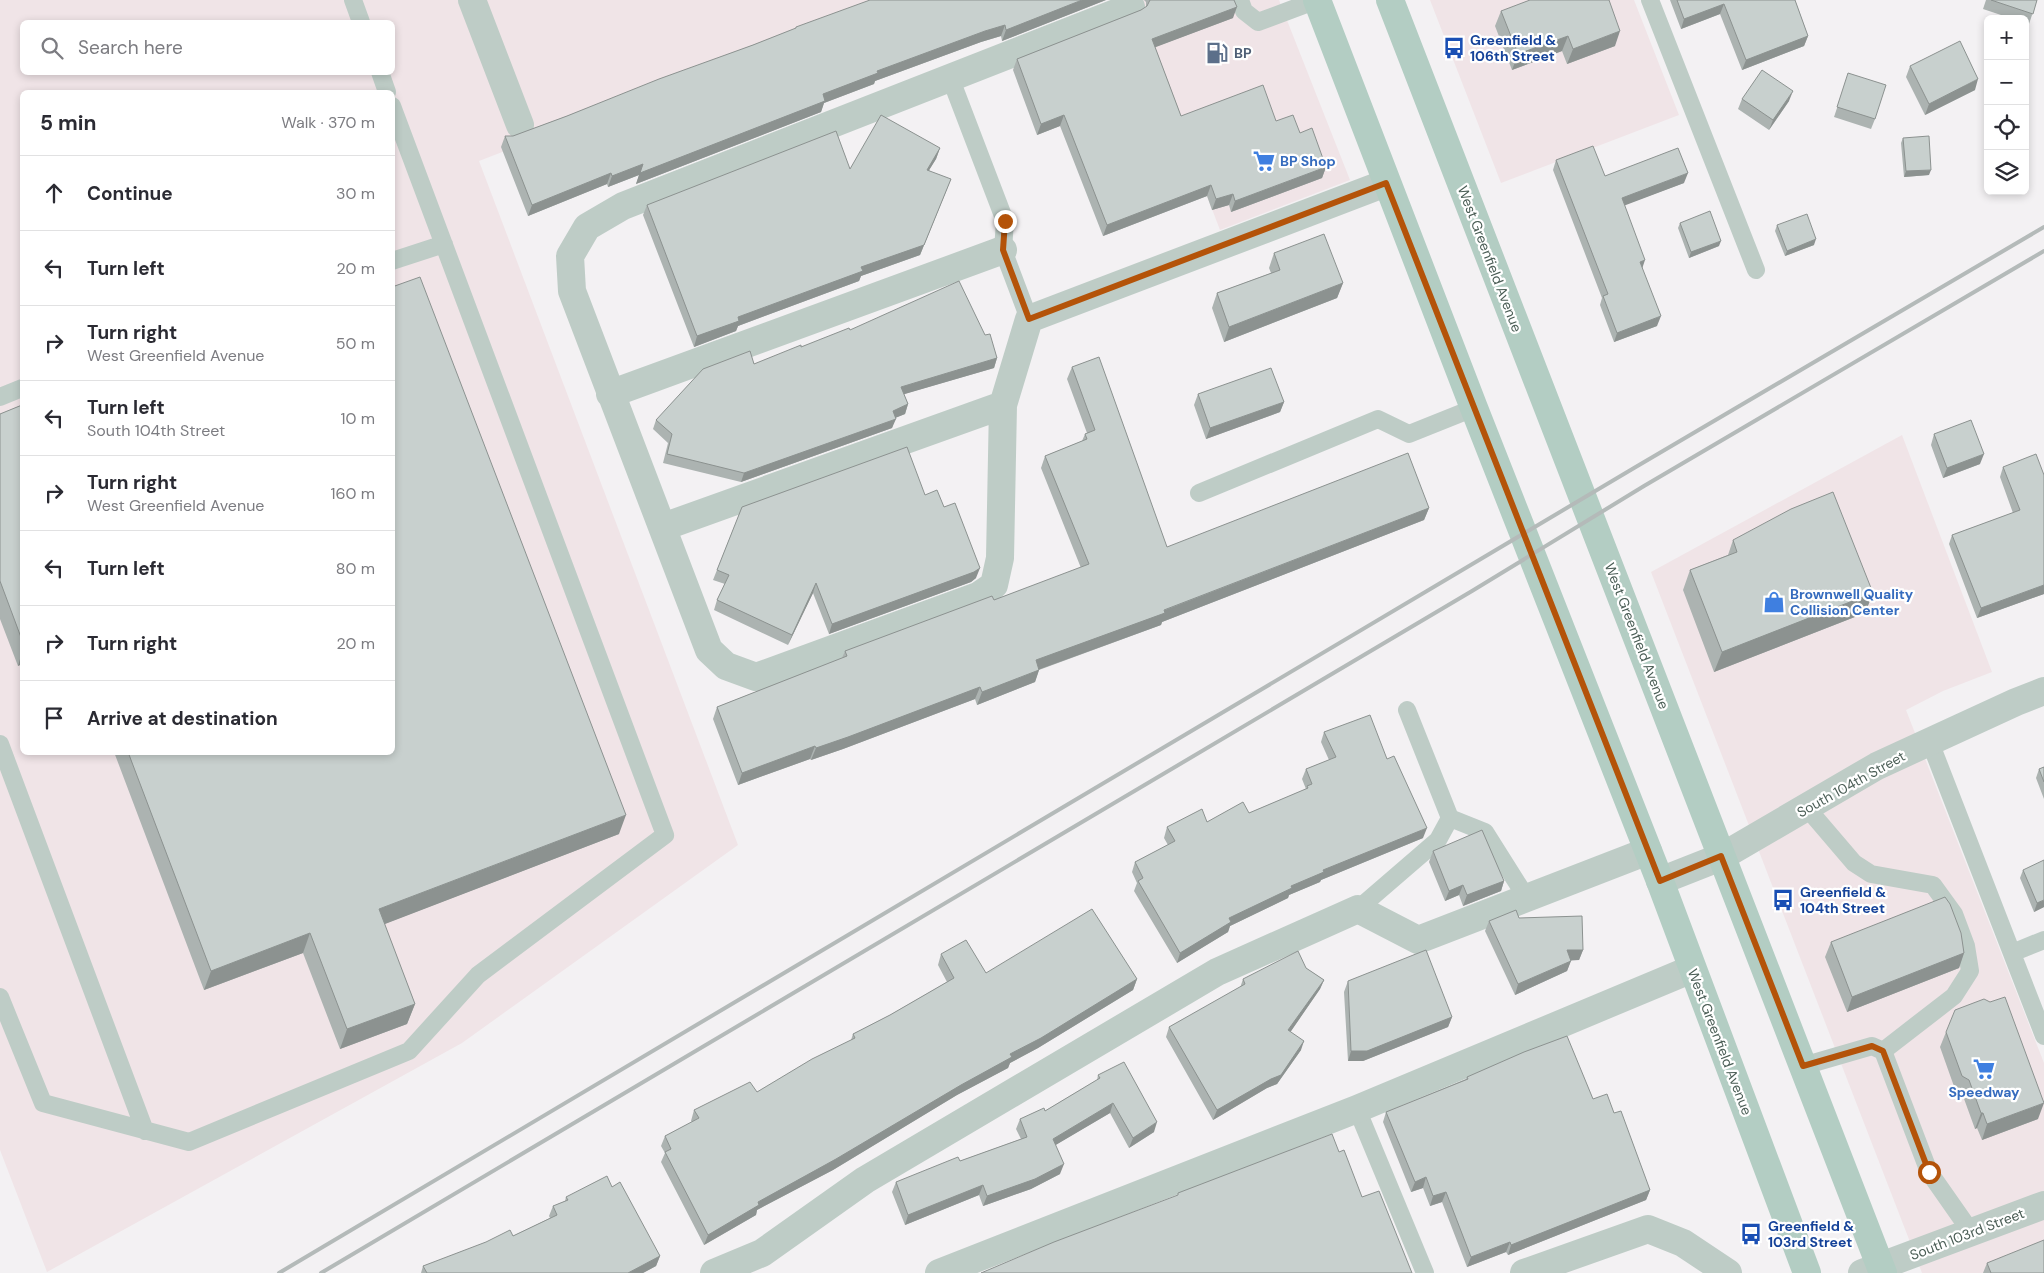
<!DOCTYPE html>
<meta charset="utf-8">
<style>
:root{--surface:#fff;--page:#f7f7f7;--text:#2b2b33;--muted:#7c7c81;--line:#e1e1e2}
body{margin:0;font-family:"DM Sans",sans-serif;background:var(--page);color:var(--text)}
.controls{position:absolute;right:15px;top:15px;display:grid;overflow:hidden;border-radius:8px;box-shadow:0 2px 8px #0003}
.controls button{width:45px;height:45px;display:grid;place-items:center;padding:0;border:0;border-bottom:1px solid var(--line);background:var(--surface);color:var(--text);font:25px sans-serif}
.stop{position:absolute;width:15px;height:15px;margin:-11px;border:4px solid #b45309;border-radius:50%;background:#fff}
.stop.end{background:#b45309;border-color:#fff;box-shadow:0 1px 5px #0008}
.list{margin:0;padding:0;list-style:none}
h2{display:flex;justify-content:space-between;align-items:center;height:65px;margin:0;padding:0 20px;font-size:21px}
h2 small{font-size:16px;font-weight:400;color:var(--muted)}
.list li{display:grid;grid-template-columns:32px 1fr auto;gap:15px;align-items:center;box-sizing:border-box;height:75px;padding:0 20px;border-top:1px solid var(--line)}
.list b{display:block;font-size:19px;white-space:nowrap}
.list p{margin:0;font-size:16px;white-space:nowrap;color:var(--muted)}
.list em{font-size:16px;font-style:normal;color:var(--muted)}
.icon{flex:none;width:28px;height:28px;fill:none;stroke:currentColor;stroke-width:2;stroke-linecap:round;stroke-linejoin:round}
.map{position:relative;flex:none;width:2044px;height:1273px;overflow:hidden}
.search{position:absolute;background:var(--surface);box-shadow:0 2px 8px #0003;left:20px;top:20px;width:375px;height:55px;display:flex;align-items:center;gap:12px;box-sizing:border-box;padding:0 18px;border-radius:8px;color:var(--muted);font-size:19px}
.panel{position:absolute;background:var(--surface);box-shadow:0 2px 8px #0003;left:20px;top:90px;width:375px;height:665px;border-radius:8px}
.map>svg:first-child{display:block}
.commercial{fill:#f0e4e7;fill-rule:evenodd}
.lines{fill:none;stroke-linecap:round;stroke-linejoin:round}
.service{stroke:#beccc6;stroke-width:18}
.minor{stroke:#beccc6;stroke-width:28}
.primary{stroke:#b3cdc3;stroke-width:28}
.rail{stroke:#b4bab9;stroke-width:4}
.wall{fill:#acb3b1}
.shaded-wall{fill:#8c9290}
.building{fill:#c8d0ce;stroke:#8c9290}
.route{stroke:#b45309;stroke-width:6}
.labels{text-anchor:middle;stroke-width:4.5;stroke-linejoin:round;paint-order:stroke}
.transit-label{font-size:14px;font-weight:bold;fill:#164399;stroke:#fff;text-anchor:start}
.service-label{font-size:14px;font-weight:bold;fill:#4e5e75;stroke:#fff;text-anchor:start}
.shop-label{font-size:14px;font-weight:bold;fill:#366cbe;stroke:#fff;text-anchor:start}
.street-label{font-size:14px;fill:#4a5d55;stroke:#fff}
</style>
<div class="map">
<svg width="2044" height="1273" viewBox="0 0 2044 1273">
<rect width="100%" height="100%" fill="#f3f1f3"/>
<!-- commercial -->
<path class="commercial" d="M0 0H897L479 161 738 845 462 1043 47 1272 0 1150ZM22 22H392V72H22ZM22 92H392V752H22Z
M1132 0H1279L1350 180 1220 230Z
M1430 0H1634L1679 115 1501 183Z
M1902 435 1992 672 1943 691 1906 710 2044 1063V1273H1922L1651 572Z"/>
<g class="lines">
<!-- service -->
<path class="service" d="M353 0 361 22
M1240 0 1244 11 1258 22 1317 0
M1650 0 1756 270
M380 72 387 92
M950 77 1005 221 1003 250 1029 319
M392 261 444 244
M0 397 22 388
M1199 493 1378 419 1409 434 1474 408
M1407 710 1450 818
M1930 742 2044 1036
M0 744 145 1131
M1807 808 1854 863 1871 874 1933 885 1954 914 1966 946 1970 971 1954 996 1883 1051
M1358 909 1438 840 1450 818 1485 832 1526 897
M2012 953 2044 940
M0 997 43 1103 189 1142 409 1051 478 975 665 835 392 106
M1803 1066 1872 1046 1883 1051 1929 1172 1971 1232
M1357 1109 1425 1273"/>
<!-- minor -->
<path class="minor" d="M472 0 520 125
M1131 7 623 206 587 227 570 256 572 291 709 650 726 666 756 677 978 596 994 585 1000 558 1003 405 1029 319 1386 183
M610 394 1003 250
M663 527 1003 405
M1660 881 1721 857 1877 766 2016 702 2044 691
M714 1273 762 1253 865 1180 1217 972 1358 909 1418 940 1648 851
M939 1273 1357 1109 1692 969
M1524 1273 1648 1229 1683 1243 1728 1273
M1862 1273 2044 1205"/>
<!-- primary -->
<path class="primary" d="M1317 0 1474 408 1660 881 1807 1273
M1390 0 1883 1273"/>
<!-- rail -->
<path class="rail" d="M279 1273 1634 468 2044 227
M321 1273 1472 591 1644 486 2044 251"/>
</g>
<!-- wall -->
<path class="wall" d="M1106 0 1002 41 1001 36 981 42 875 81 874 84 824 103 821 112 636 184 639 175 608 187 607 184 528 216 501 147 505 136H513L567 116 753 45 795 29 796 27Z
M1144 0H1234L1233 18 1155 47 1181 116 1276 121 1300 133 1326 167 1322 178 1231 212 1229 205 1212 210 1207 196 1103 236 1060 126 1037 135 1013 70 1017 59 1141 10 1146 7V2Z
M1670 0H1795L1808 36 1804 46 1742 70 1720 14 1681 29Z
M1986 0H2037L2029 24 2025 23V19H2013L1983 9Z
M1501 11 1615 46 1567 64 1562 51 1512 70 1495 26Z
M1910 66 1975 90 1925 115 1906 77Z
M1845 84 1875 119 1871 129 1834 117Z
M1742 99 1789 101 1769 130 1738 109Z
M1903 138 1929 175 1904 177 1901 143Z
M940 148 936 159 929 170 947 189 920 255 861 276 859 281 738 326 736 331 694 347 643 215 647 205 850 169Z
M1556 160 1605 176 1684 183 1624 205 1642 268 1657 326 1614 342 1600 305 1602 298 1553 170Z
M1680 223 1719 246 1689 258 1678 228Z
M1777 225 1814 245 1785 256 1775 231Z
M1274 253 1343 283 1337 298 1224 342 1212 308 1217 293 1271 273 1269 268Z
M850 330 985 335 997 358 994 368 904 394 908 404 905 414 895 418 892 428 741 482 663 463 668 443 653 429 656 420 754 364 801 347Z
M1072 367 1167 547 1429 508 1424 520 1162 622 1161 625 1039 670 1035 682 977 705 975 699 843 749 811 760 810 759 738 785 713 719 717 707 842 658 845 651 994 600 1081 568 1041 468 1045 456 1082 441 1085 434 1087 433 1067 379Z
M1198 394 1284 402 1280 412 1206 439 1194 405Z
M22 405V664L18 666 0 619V414Z
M1934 434 1980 464 1943 478 1931 445Z
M2003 467 2044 475V594L1977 618 1949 544 1952 535 2013 513 2000 477Z
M925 495 944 507 976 578 971 582 829 634 813 593 788 645 714 610 717 600 725 584 713 580 742 507Z
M1733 540 1873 593 1865 613 1714 672 1683 590 1690 570 1728 555Z
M1324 732 1387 759 1423 838 1321 880 1320 882 1289 895 1288 898 1230 926 1228 932 1177 963 1134 891 1137 883 1132 872 1135 862 1168 845 1164 838 1167 827 1207 822 1249 813 1306 789 1302 779 1306 769 1329 760 1321 742Z
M114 752H392L619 834 384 924 415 1004 407 1024 340 1049 303 953 204 990Z
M2044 767V799L2036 778 2039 769Z
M1433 851 1504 881 1501 891 1463 906 1459 895 1445 901 1429 862Z
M2023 870 2044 907 2034 912 2020 878Z
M1519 918 1583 950 1579 960H1571L1567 971 1515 995 1485 931 1489 921Z
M1831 942 1964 953 1959 968 1847 1012 1825 957Z
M941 954 986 973 1137 979 1133 990 1038 1048 1010 1063 1008 1068 957 1095 833 1170 757 1210 756 1215 704 1245 661 1162 665 1153 661 1146 665 1136 692 1122 691 1121 694 1110 757 1092 851 1040 853 1034 890 1015 947 982 938 965Z
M1306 968 1324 980 1320 989 1290 1032 1301 1050 1277 1084 1267 1088 1213 1120 1166 1037 1169 1027 1240 988 1243 979Z
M1348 981 1452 1017 1448 1027 1363 1061H1348L1344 992Z
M1946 1032 2038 1119 1982 1140 1977 1128 1975 1129 1963 1096 1956 1092 1940 1047Z
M1098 1075 1154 1132 1129 1148 1110 1113 1055 1145 1060 1174 1031 1189 983 1206 979 1195 905 1225 892 1192 896 1182 960 1161 1021 1139 1016 1129 1020 1119 1045 1111 1097 1080Z
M1467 1077 1593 1099 1614 1113 1650 1190 1646 1200 1508 1255 1506 1252 1467 1267 1442 1202 1430 1206 1423 1188 1411 1192 1383 1122 1386 1112 1466 1079Z
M612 1187 660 1256 656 1266 643 1273H421L423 1266 513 1236 550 1218 549 1216 553 1206 565 1201 566 1197Z
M1987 1263 2044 1273H1983Z"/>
<!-- shaded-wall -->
<path class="shaded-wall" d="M1082 0H1106L1002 41 1006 30Z
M1724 4 1720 14 1681 29 1684 19Z
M1237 7 1233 18 1148 50 1152 39Z
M1005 25 1001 36 981 42 875 81 874 84 824 103 821 112 636 184 639 175 608 187 612 176 823 94 877 71 985 31Z
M1620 31 1615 46 1567 64 1573 49Z
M1568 36 1562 51 1512 70 1518 54Z
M1808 36 1804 46 1742 70 1746 60Z
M1978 79 1975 90 1925 115 1929 104Z
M1793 91 1789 101 1769 130 1773 120Z
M1064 115 1060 126 1037 135 1041 124Z
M940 148 936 159 923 180 927 170Z
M1326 167 1322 178 1231 212 1235 201Z
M1931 170 1929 175 1904 177 1906 171Z
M611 173 607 184 528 216 532 205Z
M1688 173 1684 183 1618 208 1622 198Z
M951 179 920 255 861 276 859 281 738 326 736 331 694 347 697 336 738 317 861 267Z
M1211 185 1207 196 1103 236 1107 225Z
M1233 194 1229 205 1212 210 1216 199Z
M1816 239 1814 245 1785 256 1787 251Z
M1721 241 1719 246 1689 258 1691 252Z
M1645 260 1642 269 1640 262Z
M1343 283 1337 298 1224 342 1229 327Z
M1661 316 1657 326 1614 342 1617 333Z
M997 358 994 368 898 396 901 387Z
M1284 402 1280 412 1206 439 1210 428Z
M908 404 905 414 890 420 893 411Z
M896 419 892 428 741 482 744 473Z
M1984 454 1980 464 1943 478 1947 468Z
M1429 508 1424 520 1162 622 1161 625 1032 672 1036 660Z
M980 568 976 578 971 582 829 634 832 624Z
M816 583 813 593 788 645 792 635Z
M2044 585V594L1977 618 1981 608Z
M1873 593 1865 613 1714 672 1722 652Z
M22 652V664L18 666Z
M1039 670 1035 682 977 705 982 692Z
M980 687 975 699 843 749 811 760 816 748Z
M815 746 810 759 738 785 742 773Z
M626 815 619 834 372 929 379 909Z
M1427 828 1423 838 1321 880 1320 882 1289 895 1288 898 1230 926 1228 932 1177 963 1180 953 1229 918 1323 870Z
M1504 881 1501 891 1463 906 1467 895Z
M1463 885 1459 895 1445 901 1449 891Z
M2044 900V907L2034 912 2037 903Z
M310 933 303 953 204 990 211 971Z
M1567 950H1583L1579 960 1563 961Z
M1964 953 1959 968 1847 1012 1852 997Z
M1571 961 1567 971 1515 995 1518 984Z
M1137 979 1133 990 1038 1048 1010 1063 1008 1068 957 1095 833 1170 757 1210 756 1215 704 1245 708 1235 758 1202 1010 1054Z
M1324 980 1320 989 1285 1040 1288 1030Z
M415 1004 407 1024 340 1049 347 1029Z
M1452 1017 1448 1027 1363 1061H1348L1351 1051Z
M1304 1041 1301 1050 1277 1084 1267 1088 1213 1120 1217 1110Z
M1113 1103 1110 1113 1049 1149 1053 1139Z
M2044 1103 2038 1119 1982 1140 1987 1124Z
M1981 1113H1983L1977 1128 1975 1129Z
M1157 1122 1154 1132 1129 1148 1133 1138Z
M1064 1164 1060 1174 1031 1189 983 1206 987 1196Z
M1426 1177 1423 1188 1411 1192 1415 1182Z
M983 1185 979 1195 905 1225 908 1215Z
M1650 1190 1646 1200 1508 1255 1511 1245Z
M1446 1192 1442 1202 1430 1206 1433 1196Z
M1510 1242 1506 1252 1467 1267 1471 1257Z
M660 1256 656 1266 643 1273H628Z"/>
<!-- building -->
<path class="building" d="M870 0H1082L1006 30 1005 25 985 31 877 71 878 73 823 94 825 101 640 173 643 164 612 176 611 173 532 205 505 136H513L567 116 659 79 753 45 796 28V27Z
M1150 0H1234L1237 7 1152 39 1181 116 1263 85 1276 121 1293 115 1300 133 1312 128 1326 167 1235 201 1233 194 1216 199 1211 185 1107 225 1064 115 1041 124 1017 59 1141 10 1147 6Z
M1530 0H1609L1620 31 1573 49 1568 36 1518 54 1501 11Z
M1677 0H1795L1808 36 1746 60 1724 4 1684 19Z
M1991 0H2037L2033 14Z
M1960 41 1978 79 1929 104 1910 66Z
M1762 70 1793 91 1773 120 1742 99Z
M1848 73 1886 85 1875 119 1837 107Z
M881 115 940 148 927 170 951 179 924 245 861 267 863 271 738 317 739 321 697 336 647 205 836 131 850 169Z
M1929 136 1931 170 1906 171 1903 138Z
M1593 146 1605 176 1678 148 1688 173 1622 198 1645 260 1640 262 1661 316 1617 333 1603 296 1608 294 1556 160Z
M1710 211 1721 241 1691 252 1680 223Z
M1807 214 1816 239 1787 251 1777 225Z
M1324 234 1343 283 1229 327 1217 293 1280 270 1274 253Z
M420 277 626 815 379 909 415 1004 347 1029 310 933 211 971 128 752H392V287Z
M959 281 985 335 990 334 997 358 901 387 908 404 893 411 896 419 744 473 667 454 672 434 656 420 703 369 750 351 754 364 801 345V347L849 328 850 330Z
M1099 357 1167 547 1408 453 1429 508 1164 610 1165 613 1036 660 1039 670 982 692 980 687 848 737 816 748 815 746 742 773 717 707 847 656 845 651 992 596 994 600 1089 564 1045 456 1087 439 1085 434 1095 430 1072 367Z
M1271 368 1284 402 1210 428 1198 394Z
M22 405V640L0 581V414Z
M1971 420 1984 454 1947 468 1934 434Z
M907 447 925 495 937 490 944 507 955 503 980 568 974 572 832 624 816 583 792 635 717 600 729 575 717 570 742 507Z
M2036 454 2044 475V585L1981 608 1952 535 2020 510 2003 467Z
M1833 492 1873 593 1722 652 1690 570 1737 552 1733 540 1791 509Z
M1370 715 1387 759 1394 756 1427 828 1323 870 1324 872 1291 886 1292 888 1229 918 1231 922 1180 953 1138 881 1143 878 1135 862 1175 841 1167 827 1202 809 1207 822 1243 802 1249 813 1308 788 1307 786 1312 784 1306 769 1336 757 1324 732Z
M2044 767V782L2039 769Z
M1482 830 1504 881 1467 895 1463 885 1449 891 1433 851Z
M2044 860V900L2037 903 2023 870Z
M1945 897 1950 904 1961 933 1964 953 1852 997 1831 942Z
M1092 909 1137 979 1041 1038 1010 1054 1012 1057 961 1085 836 1159 758 1202 759 1205 708 1235 665 1152 671 1149 665 1136 699 1118 694 1110 750 1082 757 1092 812 1059 855 1038 853 1034 890 1015 954 978 941 954 966 940 986 973Z
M1516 910 1519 918 1582 916 1583 950H1567L1571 961 1518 984 1489 921Z
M1426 950 1452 1017 1367 1051H1351L1348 981Z
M1298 951 1306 968 1324 980 1288 1030 1304 1041 1281 1075 1271 1079 1217 1110 1169 1027 1245 984 1243 979Z
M2005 997 2044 1103 1987 1124 1983 1113H1981L1969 1080 1962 1076 1946 1032 1955 1010 1984 999 1990 1002Z
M1567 1036 1593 1099 1607 1094 1614 1113 1621 1111 1650 1190 1511 1245 1510 1242 1471 1257 1446 1192 1433 1196 1426 1177 1415 1182 1386 1112 1468 1079 1467 1077 1524 1052Z
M1124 1062 1157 1122 1133 1138 1113 1103 1053 1139 1064 1164 1035 1179 987 1196 983 1185 908 1215 896 1182 958 1157 960 1161 1027 1137 1020 1119 1044 1108 1045 1111 1100 1078 1098 1075Z
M1332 1134 1339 1152 1344 1150 1362 1197 1379 1191 1412 1273H981L1054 1242 1178 1195V1193Z
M607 1176 612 1187 620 1182 660 1256 628 1273H427L423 1266 486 1242 510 1230 513 1236 557 1215 553 1206 568 1200 566 1197Z
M2044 1240V1273H1991L1987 1263Z"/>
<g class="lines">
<!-- route -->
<path class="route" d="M1005 221 1003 250 1029 319 1386 183 1660 881 1721 856 1803 1066 1872 1046 1883 1051 1929 1172"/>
</g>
<!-- icons -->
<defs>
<g id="bus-bare" transform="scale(1.725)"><path d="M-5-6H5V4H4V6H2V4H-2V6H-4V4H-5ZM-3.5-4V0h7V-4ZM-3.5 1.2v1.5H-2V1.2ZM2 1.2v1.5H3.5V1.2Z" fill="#1a4fb4" stroke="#fff" stroke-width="2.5" paint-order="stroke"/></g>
<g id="fuel-bare" transform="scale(1.725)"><path d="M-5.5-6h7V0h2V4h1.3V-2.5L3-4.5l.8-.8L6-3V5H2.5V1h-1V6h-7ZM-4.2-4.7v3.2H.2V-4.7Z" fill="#5c6f8a" stroke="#fff" stroke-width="2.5" paint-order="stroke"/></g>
<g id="supermarket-bare" transform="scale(1.725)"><path d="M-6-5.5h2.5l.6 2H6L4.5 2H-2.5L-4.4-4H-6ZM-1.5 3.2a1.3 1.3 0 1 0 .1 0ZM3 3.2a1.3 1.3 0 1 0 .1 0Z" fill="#3f7fe0" stroke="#fff" stroke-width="2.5" paint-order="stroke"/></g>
<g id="shop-bare" transform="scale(1.725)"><path d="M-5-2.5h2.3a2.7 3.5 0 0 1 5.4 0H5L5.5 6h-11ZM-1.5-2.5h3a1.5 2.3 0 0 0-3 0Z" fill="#3f7fe0" stroke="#fff" stroke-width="2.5" paint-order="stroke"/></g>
</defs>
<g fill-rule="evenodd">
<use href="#bus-bare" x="1454" y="48"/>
<use href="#fuel-bare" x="1217" y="53"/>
<use href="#supermarket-bare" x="1264" y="161"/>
<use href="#shop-bare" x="1774" y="602"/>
<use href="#bus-bare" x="1783" y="900"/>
<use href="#supermarket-bare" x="1984" y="1069"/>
<use href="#bus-bare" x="1751" y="1234"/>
</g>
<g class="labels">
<!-- transit labels -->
<g class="transit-label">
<text x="1470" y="45">Greenfield &amp;<tspan x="1470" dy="16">106th Street</tspan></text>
<text x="1800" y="897">Greenfield &amp;<tspan x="1800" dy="16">104th Street</tspan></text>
<text x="1768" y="1231">Greenfield &amp;<tspan x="1768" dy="16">103rd Street</tspan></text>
</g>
<!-- service labels -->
<g class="service-label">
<text x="1234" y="58">BP</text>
</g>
<!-- shop labels -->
<g class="shop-label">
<text x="1280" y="166">BP Shop</text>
<text x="1790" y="599">Brownwell Quality<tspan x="1790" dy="16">Collision Center</tspan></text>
<text x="1984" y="1097" text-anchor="middle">Speedway</text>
</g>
<!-- street labels -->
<g class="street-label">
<text transform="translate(1490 259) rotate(69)" y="5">West Greenfield Avenue</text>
<text transform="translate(1637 636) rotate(69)" y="5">West Greenfield Avenue</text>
<text transform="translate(1851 784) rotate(-29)" y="5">South 104th Street</text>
<text transform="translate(1720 1042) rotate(69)" y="5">West Greenfield Avenue</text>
<text transform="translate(1967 1234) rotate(-21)" y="5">South 103rd Street</text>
</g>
</g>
</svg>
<div class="controls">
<button>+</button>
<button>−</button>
<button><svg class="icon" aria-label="locate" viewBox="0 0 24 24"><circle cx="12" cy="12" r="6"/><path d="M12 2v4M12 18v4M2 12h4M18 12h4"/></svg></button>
<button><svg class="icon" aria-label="layers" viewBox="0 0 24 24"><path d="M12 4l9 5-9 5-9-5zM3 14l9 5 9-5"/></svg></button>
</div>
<div class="stop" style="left:1929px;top:1172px"></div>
<div class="stop end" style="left:1005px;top:221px"></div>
<div class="search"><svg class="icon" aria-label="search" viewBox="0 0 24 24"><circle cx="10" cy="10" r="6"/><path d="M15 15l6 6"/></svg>Search here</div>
<section class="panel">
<h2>5 min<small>Walk · 370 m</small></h2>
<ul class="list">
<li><svg class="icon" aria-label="ahead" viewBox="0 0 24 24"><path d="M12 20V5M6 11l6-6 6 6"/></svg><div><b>Continue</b></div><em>30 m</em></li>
<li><svg class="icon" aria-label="left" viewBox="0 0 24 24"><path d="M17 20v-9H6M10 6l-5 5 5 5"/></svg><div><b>Turn left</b></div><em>20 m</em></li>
<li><svg class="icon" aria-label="right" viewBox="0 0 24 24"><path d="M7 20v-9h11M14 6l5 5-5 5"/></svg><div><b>Turn right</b><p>West Greenfield Avenue</p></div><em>50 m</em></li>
<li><svg class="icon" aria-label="left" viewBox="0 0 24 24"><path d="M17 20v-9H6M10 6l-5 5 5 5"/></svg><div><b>Turn left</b><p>South 104th Street</p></div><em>10 m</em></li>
<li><svg class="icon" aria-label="right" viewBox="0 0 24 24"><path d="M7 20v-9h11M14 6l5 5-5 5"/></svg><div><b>Turn right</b><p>West Greenfield Avenue</p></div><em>160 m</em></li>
<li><svg class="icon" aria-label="left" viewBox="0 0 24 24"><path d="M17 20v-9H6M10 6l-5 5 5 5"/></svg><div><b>Turn left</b></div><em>80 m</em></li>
<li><svg class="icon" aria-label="right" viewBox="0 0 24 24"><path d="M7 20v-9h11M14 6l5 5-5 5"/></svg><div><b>Turn right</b></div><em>20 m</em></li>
<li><svg class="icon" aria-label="arrive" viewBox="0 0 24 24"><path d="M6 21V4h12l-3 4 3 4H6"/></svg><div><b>Arrive at destination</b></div></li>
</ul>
</section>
</div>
